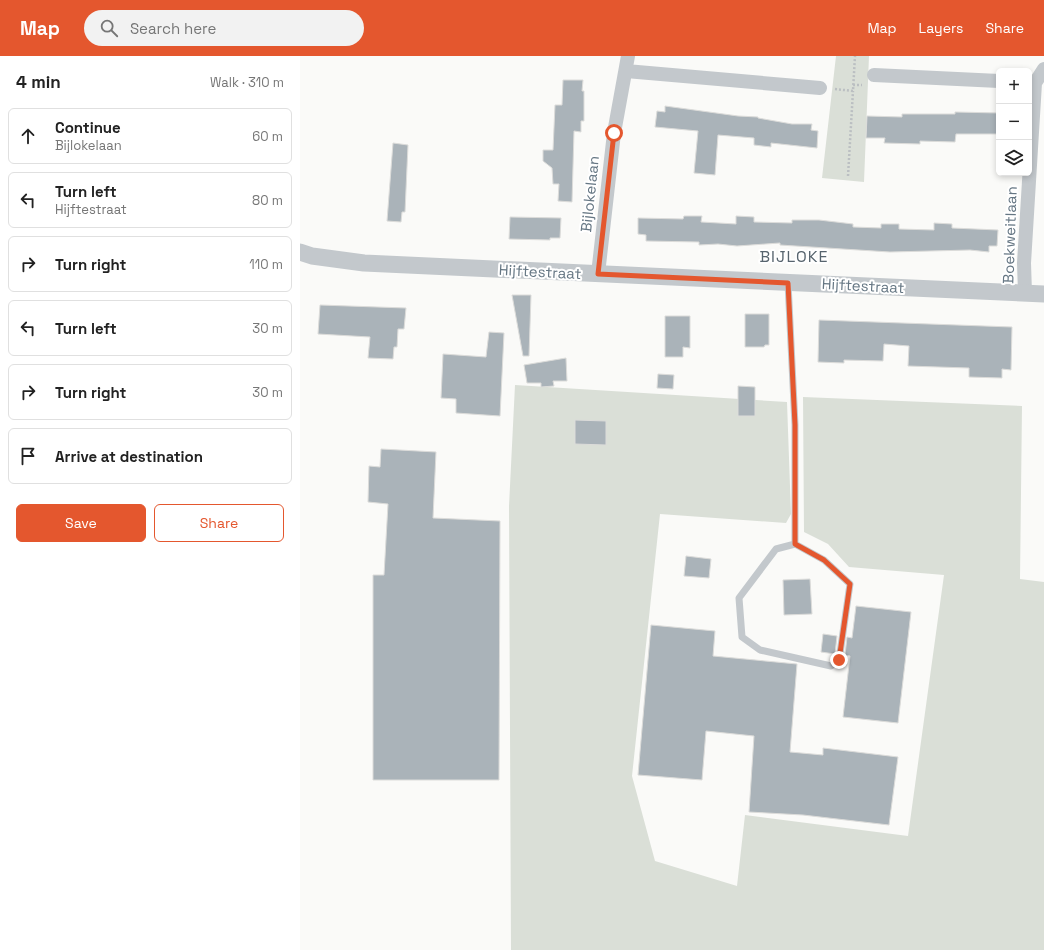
<!DOCTYPE html>
<meta charset="utf-8">
<style>
:root{--surface:#fff;--page:#f2f2f2;--text:#222;--muted:#767676;--line:#e0e0e0;--accent:#e4572e}
body{margin:0;font-family:"Space Grotesk",sans-serif;background:var(--page);color:var(--text)}
.controls{position:absolute;right:12px;top:12px;display:grid;overflow:hidden;border-radius:6px;box-shadow:0 2px 6px #0003}
.controls button{width:36px;height:36px;display:grid;place-items:center;padding:0;border:0;border-bottom:1px solid var(--line);background:var(--surface);color:var(--text);font:20px sans-serif}
.stop{position:absolute;width:12px;height:12px;margin:-9px;border:3px solid #e4572e;border-radius:50%;background:#fff}
.stop.end{background:#e4572e;border-color:#fff;box-shadow:0 1px 4px #0008}
.list{margin:0;padding:0;list-style:none}
h2{display:flex;justify-content:space-between;align-items:center;height:52px;margin:0;padding:0 16px;font-size:17px}
h2 small{font-size:13px;font-weight:400;color:var(--muted)}
.list li{display:grid;grid-template-columns:26px 1fr auto;gap:12px;align-items:center;box-sizing:border-box;height:56px;margin:0 8px 8px;padding:0 8px;border:1px solid var(--line);border-radius:6px}
.list b{display:block;font-size:15px;white-space:nowrap}
.list p{margin:0;font-size:13px;white-space:nowrap;color:var(--muted)}
.list em{font-size:13px;font-style:normal;color:var(--muted)}
.actions{display:flex;gap:8px;padding:12px 16px}
.actions a{flex:1;padding:9px 0;border:1px solid var(--accent);border-radius:6px;text-align:center;font-size:14px;color:var(--accent)}
.actions .main{background:var(--accent);color:#fff}
.icon{flex:none;width:22px;height:22px;fill:none;stroke:currentColor;stroke-width:2;stroke-linecap:round;stroke-linejoin:round}
.map{position:relative;flex:none;width:744px;height:894px;overflow:hidden}
header{display:flex;align-items:center;gap:24px;box-sizing:border-box;height:56px;padding:0 20px;background:var(--accent);color:#fff}
header strong{font-size:19px}
nav{display:flex;gap:22px;margin-inline-start:auto;font-size:14px}
.search{width:280px;height:36px;background:var(--page);display:flex;align-items:center;gap:10px;box-sizing:border-box;padding:0 14px;border-radius:22px;color:var(--muted);font-size:15px}
main{display:flex}
aside{flex:1;background:var(--surface)}
.map>svg:first-child{display:block}
.green{fill:#dadfd7}
.building{fill:#aab3b9;stroke:#dcdcda}
.lines{fill:none;stroke-linecap:round;stroke-linejoin:round}
.path{stroke:#bbbfc2;stroke-width:2.5;stroke-dasharray:2 2;stroke-linecap:butt}
.service{stroke:#c3c8cc;stroke-width:7}
.minor{stroke:#c3c8cc;stroke-width:14}
.tertiary{stroke:#c3c8cc;stroke-width:17}
.route{stroke:#e4572e;stroke-width:5}
.labels{text-anchor:middle;stroke-width:4;stroke-linejoin:round;paint-order:stroke}
.street-label{font-size:15px;fill:#657683;stroke:#fff}
.neighbourhood-label{font-size:16px;letter-spacing:1px;fill:#57646e;stroke:#fff}
</style>
<header>
<strong>Map</strong>
<div class="search"><svg class="icon" aria-label="search" viewBox="0 0 24 24"><circle cx="10" cy="10" r="6"/><path d="M15 15l6 6"/></svg>Search here</div>
<nav><a>Map</a><a>Layers</a><a>Share</a></nav>
</header>
<main>
<aside>
<h2>4 min<small>Walk · 310 m</small></h2>
<ul class="list">
<li><svg class="icon" aria-label="ahead" viewBox="0 0 24 24"><path d="M12 20V5M6 11l6-6 6 6"/></svg><div><b>Continue</b><p>Bijlokelaan</p></div><em>60 m</em></li>
<li><svg class="icon" aria-label="left" viewBox="0 0 24 24"><path d="M17 20v-9H6M10 6l-5 5 5 5"/></svg><div><b>Turn left</b><p>Hijftestraat</p></div><em>80 m</em></li>
<li><svg class="icon" aria-label="right" viewBox="0 0 24 24"><path d="M7 20v-9h11M14 6l5 5-5 5"/></svg><div><b>Turn right</b></div><em>110 m</em></li>
<li><svg class="icon" aria-label="left" viewBox="0 0 24 24"><path d="M17 20v-9H6M10 6l-5 5 5 5"/></svg><div><b>Turn left</b></div><em>30 m</em></li>
<li><svg class="icon" aria-label="right" viewBox="0 0 24 24"><path d="M7 20v-9h11M14 6l5 5-5 5"/></svg><div><b>Turn right</b></div><em>30 m</em></li>
<li><svg class="icon" aria-label="arrive" viewBox="0 0 24 24"><path d="M6 21V4h12l-3 4 3 4H6"/></svg><div><b>Arrive at destination</b></div></li>
</ul>
<div class="actions"><a class="main">Save</a><a>Share</a></div>
</aside>
<div class="map">
<svg width="744" height="894" viewBox="0 0 744 894">
<rect width="100%" height="100%" fill="#fafaf8"/>
<!-- green -->
<path class="green" d="M536 0H569L564 126 522 122Z
M215 329 487 346 491 458 486 467 360 458 332 720 355 805 437 830 445 759 608 780 644 519 549 511 528 488 504 476 503 341 722 350 720 523 744 526V894H211L209 450Z"/>
<!-- building -->
<path class="building" d="M263 24H283L282 35H284V65H281V76L274 75 272 146 258 145 259 128H253L252 112 243 105V94H253L255 49H262Z
M365 50 438 60 458 61V62L492 68H512L511 74 518 75 517 92 471 87V91L454 89V82L418 79 415 119 394 117 398 75 355 71 357 55 365 56Z
M655 56 699 57V78H656L655 86 620 85V88L584 87 585 82H566L567 60 602 61V58H655Z
M93 87 108 89 105 156H102L101 166 87 165Z
M384 160H402L401 166 436 168V160L454 161V166L492 167V164H519L553 168V171L581 172V168H599V173L634 174V167L652 168V172L698 174 697 190H689V196L670 194 590 196 480 189V187L437 190 418 188 399 189V186L346 185V179L338 178V162L383 163Z
M210 161 261 162 260 182H250V184L209 183Z
M212 239H231L229 300H223Z
M20 249 106 252 104 273H98L97 291H94L93 303 68 302 70 281 18 278Z
M445 258H469V289H465L464 291H445Z
M365 260H390V292L383 291V301H365Z
M519 264 712 271 711 314 702 313V322L669 321V312L608 310 609 290 584 288 583 305 544 304V307L518 306Z
M189 276 204 277 200 360 156 357V343L141 342 143 298 186 301Z
M266 302 267 325H253L254 330 241 331V327H227L224 309Z
M358 318 374 319 373 333 357 332Z
M438 330 455 331V360H438Z
M275 364 306 365V389L275 388Z
M81 393 136 396 133 462 200 465 199 724H73V519H84L88 448 68 446 69 410 80 411Z
M386 500 411 503 409 522 384 520Z
M510 523 512 558 484 559 483 524Z
M556 550 611 556 598 667 543 661 550 600 545 599 547 581 552 582Z
M351 569 415 575 413 600 497 608 490 696 523 699V692L598 701 589 769 503 759 449 756 454 680 406 675 402 724 338 719Z
M523 578 537 580 535 598 521 596Z"/>
<g class="lines">
<!-- path -->
<path class="path" d="M553 29H562
M535 33 553 35 555 0
M548 120 553 35"/>
<!-- service -->
<path class="service" d="M488 227 495 369V488L476 493 439 542 442 581 460 594 531 610 539 604 550 528 524 504 495 488"/>
<!-- minor -->
<path class="minor" d="M326 15 520 32
M574 19 699 25
M729 27H735L744 13
M298 218 314 77 328 0
M725 237 724 207 735 27"/>
<!-- tertiary -->
<path class="tertiary" d="M0 196 12 200 64 207 744 238"/>
</g>
<g class="lines">
<!-- route -->
<path class="route" d="M314 77 298 218 488 227 495 369V488L524 504 550 528 539 604"/>
</g>
<g class="labels">
<!-- street labels -->
<g class="street-label">
<text transform="translate(290 138) rotate(-84)" y="5">Bijlokelaan</text>
<text transform="translate(710 179) rotate(-88)" y="5">Boekweitlaan</text>
<text transform="translate(240 216) rotate(3)" y="5">Hijftestraat</text>
<text transform="translate(563 230) rotate(3)" y="5">Hijftestraat</text>
</g>
<!-- neighbourhood labels -->
<g class="neighbourhood-label">
<text x="494" y="206">BIJLOKE</text>
</g>
</g>
</svg>
<div class="controls">
<button>+</button>
<button>−</button>
<button><svg class="icon" aria-label="layers" viewBox="0 0 24 24"><path d="M12 4l9 5-9 5-9-5zM3 14l9 5 9-5"/></svg></button>
</div>
<div class="stop" style="left:314px;top:77px"></div>
<div class="stop end" style="left:539px;top:604px"></div>
</div>
</main>
